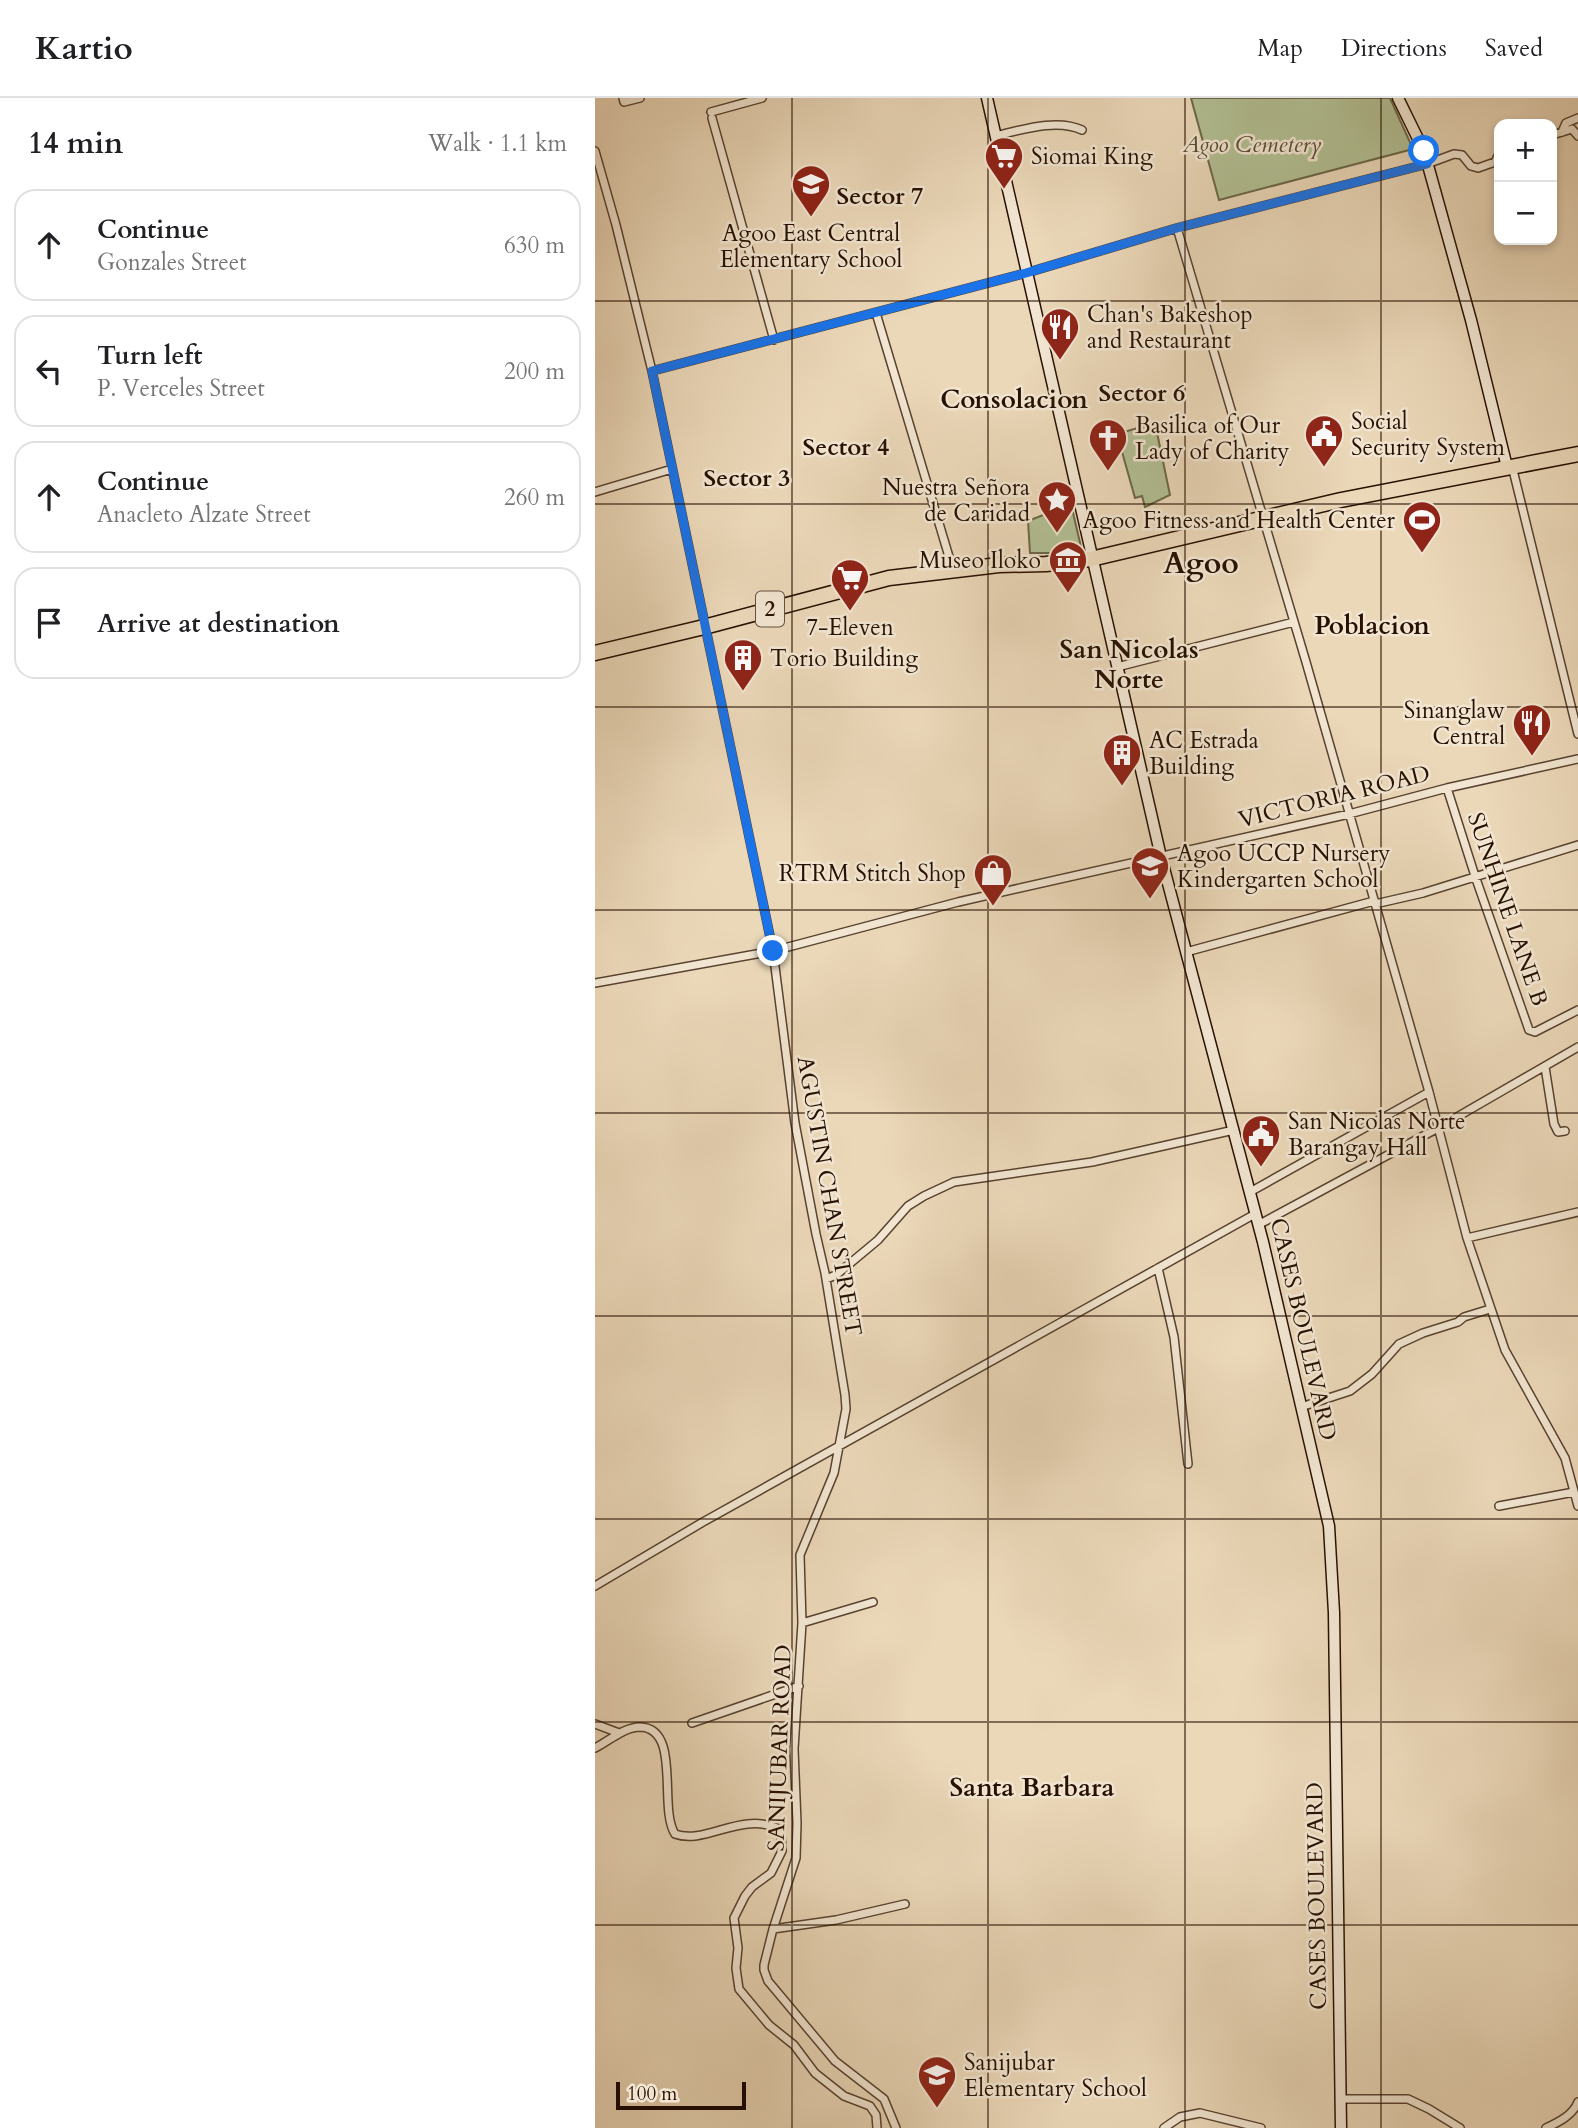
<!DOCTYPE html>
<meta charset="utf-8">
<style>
:root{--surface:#fff;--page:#f6f6f6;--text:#202124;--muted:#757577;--line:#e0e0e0}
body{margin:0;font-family:Cardo,serif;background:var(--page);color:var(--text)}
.controls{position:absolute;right:21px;top:21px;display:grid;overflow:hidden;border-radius:14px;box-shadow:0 4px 10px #0003}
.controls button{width:63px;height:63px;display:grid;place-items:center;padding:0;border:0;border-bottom:2px solid var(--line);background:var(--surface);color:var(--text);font:35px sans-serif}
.scale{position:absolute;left:21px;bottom:18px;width:130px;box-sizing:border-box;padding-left:7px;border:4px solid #271001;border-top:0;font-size:19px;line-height:24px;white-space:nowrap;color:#271001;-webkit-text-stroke:5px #f2e6d2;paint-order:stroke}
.stop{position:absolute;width:21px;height:21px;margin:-16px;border:5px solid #1a73e8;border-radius:50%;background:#fff}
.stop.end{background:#1a73e8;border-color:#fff;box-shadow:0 2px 7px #0008}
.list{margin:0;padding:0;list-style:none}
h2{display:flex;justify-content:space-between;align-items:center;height:91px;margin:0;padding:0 28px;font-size:30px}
h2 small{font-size:23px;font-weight:400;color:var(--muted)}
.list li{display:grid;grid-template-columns:46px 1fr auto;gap:21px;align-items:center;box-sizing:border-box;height:112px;margin:0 14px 14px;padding:0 14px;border:2px solid var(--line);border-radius:21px}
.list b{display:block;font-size:26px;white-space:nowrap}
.list p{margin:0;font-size:23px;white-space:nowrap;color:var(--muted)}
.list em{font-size:23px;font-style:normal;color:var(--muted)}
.icon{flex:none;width:38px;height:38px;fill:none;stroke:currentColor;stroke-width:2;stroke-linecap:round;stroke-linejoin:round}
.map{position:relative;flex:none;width:983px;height:2030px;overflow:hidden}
header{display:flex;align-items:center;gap:42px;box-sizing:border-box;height:98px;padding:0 35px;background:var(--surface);border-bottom:2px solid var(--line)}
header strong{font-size:33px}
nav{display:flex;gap:38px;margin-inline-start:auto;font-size:24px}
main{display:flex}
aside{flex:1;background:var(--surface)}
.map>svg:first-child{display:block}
.green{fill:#b2c094;stroke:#6c684a;stroke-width:2}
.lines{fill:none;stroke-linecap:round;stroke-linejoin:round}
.street-casing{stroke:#58422f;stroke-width:10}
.secondary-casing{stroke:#271001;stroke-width:13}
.highway-casing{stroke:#271001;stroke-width:17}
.street{stroke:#f2e6d2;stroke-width:7}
.secondary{stroke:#f2e6d2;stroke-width:10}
.highway{stroke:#ebd8b9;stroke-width:14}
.route{stroke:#1a73e8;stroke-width:9}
.grid{fill:none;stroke:#271001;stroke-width:2;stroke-opacity:0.55}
.labels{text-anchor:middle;stroke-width:5;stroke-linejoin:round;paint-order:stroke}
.shield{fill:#f2e6d2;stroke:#645040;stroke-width:2}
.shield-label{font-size:21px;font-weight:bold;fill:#271001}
.park-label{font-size:23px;font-style:italic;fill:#584e34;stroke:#f2e6d2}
.poi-label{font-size:23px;fill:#271001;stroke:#f2e6d2;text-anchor:start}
.street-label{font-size:23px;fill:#271001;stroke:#f2e6d2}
.neighbourhood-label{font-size:24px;font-weight:bold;fill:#271001;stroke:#f2e6d2}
.quarter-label{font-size:26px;font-weight:bold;fill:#271001;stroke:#f2e6d2}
.district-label{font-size:30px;font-weight:bold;fill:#271001;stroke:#f2e6d2}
</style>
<header>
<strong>Kartio</strong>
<nav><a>Map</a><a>Directions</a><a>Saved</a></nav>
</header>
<main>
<aside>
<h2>14 min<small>Walk · 1.1 km</small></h2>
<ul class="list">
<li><svg class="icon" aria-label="ahead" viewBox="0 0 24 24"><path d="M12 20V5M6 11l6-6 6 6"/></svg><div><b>Continue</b><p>Gonzales Street</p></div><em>630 m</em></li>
<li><svg class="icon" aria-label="left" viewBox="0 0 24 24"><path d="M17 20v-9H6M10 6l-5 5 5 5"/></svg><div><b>Turn left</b><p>P. Verceles Street</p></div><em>200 m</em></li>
<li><svg class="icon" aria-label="ahead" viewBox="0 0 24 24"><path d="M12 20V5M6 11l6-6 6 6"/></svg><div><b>Continue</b><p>Anacleto Alzate Street</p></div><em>260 m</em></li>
<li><svg class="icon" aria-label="arrive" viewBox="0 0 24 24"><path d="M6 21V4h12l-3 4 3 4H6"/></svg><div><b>Arrive at destination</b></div></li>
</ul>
</aside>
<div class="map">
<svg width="983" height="2030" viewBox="0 0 983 2030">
<rect width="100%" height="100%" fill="#ebd8b9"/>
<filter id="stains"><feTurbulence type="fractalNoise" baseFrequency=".00286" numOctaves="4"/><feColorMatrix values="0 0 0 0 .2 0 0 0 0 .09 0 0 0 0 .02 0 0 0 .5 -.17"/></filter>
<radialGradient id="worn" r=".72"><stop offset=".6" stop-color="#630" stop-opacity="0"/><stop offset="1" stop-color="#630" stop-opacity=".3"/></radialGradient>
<!-- green -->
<path class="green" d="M596 0H795L818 51 624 102Z
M560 325 575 397 550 409 547 398 540 400 522 336Z
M476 406 486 449 458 455H435L433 423Z"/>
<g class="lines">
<!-- street casing -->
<g class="street-casing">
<path id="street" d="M28 0 29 4 45 0
M116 14 167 0
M117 20 179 242
M967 34 971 25 983 20
M957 37 977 31 983 38
M400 38C426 32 462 20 487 32
M0 53 21 127 57 273 178 853 200 1025 221 1136 230 1175 250 1297 251 1311 239 1375 205 1457 207 1525 199 1651 202 1725 201 1760 178 1831 169 1867V1872L173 1883 240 1963 289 2001 301 2030
M582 130 711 564 834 994 872 1140 910 1252 970 1360 983 1408
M281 215 358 472
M57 273 431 175 582 130 832 66 859 56 867 57 876 68 883 70 900 64 904 56
M917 368 983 636
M0 394 77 371
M522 569 699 524
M852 690 880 778 934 932 940 934 983 912
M780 806 828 795 983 747
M591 854 779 803
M0 885 178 853 363 804 754 716 852 690 983 661
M950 969 959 1026 963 1034 970 1033
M655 1094 834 994
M663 1127 843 1030 983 949
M872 1140 983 1114
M563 1170 579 1239 593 1366
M231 1181 241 1177 283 1142 313 1108 329 1098 359 1084 497 1064 639 1032
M706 1309 755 1293 777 1276 804 1246 828 1235 863 1224 869 1219 895 1211
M904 1408 979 1394
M0 1488 108 1424 660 1116
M207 1525 278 1504
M97 1625 204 1588
M0 1626 24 1635
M0 1650C14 1643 29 1629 45 1629 87 1630 63 1710 80 1736 110 1747 145 1714 182 1730L186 1737 187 1753 176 1775 157 1789 150 1798 139 1820 143 1850 141 1870 144 1891 174 1927 199 1947 220 1975 249 1998 275 2008 281 2017 282 2030
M178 1831 241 1822 310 1806
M745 2001H813L834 2011 865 2030
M569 2030 585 2019 605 2015 666 2030
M951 2030C964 2024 978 2017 983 2004"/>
</g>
<!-- secondary casing -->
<g class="secondary-casing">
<path id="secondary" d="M392 0 566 759 668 1144 734 1428 739 1515 746 2030
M803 0 829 53 876 222 912 369"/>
</g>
<!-- highway casing -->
<g class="highway-casing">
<path id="highway" d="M0 555 109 529 294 480 404 467 451 466 496 461 746 402 983 356"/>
</g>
<!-- street -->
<use href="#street" class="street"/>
<!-- secondary -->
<use href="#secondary" class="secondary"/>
<!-- highway -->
<use href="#highway" class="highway"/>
</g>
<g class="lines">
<!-- route -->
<path class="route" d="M178 853 57 273 431 175 582 130 832 66 829 53"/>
</g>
<!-- grid -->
<path class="grid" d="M197 0V2030M393 0V2030M590 0V2030M786 0V2030M0 203H983M0 406H983M0 609H983M0 812H983M0 1015H983M0 1218H983M0 1421H983M0 1624H983M0 1827H983"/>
<!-- icons -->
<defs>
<g id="supermarket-pin" transform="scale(2.0125)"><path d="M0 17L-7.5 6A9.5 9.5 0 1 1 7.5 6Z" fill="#8f2418" stroke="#f2e6d2"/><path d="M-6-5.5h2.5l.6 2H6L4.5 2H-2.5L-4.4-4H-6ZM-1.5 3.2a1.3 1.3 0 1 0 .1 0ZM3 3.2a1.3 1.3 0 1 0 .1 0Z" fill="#fff"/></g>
<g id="school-pin" transform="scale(2.0125)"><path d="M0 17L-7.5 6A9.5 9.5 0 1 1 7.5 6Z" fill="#8f2418" stroke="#f2e6d2"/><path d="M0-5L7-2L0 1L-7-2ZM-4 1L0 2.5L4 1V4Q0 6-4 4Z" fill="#fff"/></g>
<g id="restaurant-pin" transform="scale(2.0125)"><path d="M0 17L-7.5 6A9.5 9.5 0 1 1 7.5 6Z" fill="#8f2418" stroke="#f2e6d2"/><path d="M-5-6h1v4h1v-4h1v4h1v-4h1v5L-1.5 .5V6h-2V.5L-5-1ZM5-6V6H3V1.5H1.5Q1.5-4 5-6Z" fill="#fff"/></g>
<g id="civic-pin" transform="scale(2.0125)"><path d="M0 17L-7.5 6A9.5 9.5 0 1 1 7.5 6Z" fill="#8f2418" stroke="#f2e6d2"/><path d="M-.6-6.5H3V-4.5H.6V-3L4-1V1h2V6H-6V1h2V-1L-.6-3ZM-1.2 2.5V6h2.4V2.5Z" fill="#fff"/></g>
<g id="church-pin" transform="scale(2.0125)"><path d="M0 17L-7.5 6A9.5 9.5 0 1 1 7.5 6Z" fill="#8f2418" stroke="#f2e6d2"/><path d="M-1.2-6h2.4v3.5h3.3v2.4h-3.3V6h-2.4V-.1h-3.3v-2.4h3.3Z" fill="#fff"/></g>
<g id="sight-pin" transform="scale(2.0125)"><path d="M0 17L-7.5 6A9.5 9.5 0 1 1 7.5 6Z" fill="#8f2418" stroke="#f2e6d2"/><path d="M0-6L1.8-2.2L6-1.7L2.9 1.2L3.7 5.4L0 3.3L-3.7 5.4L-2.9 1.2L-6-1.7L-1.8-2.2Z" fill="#fff"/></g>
<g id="stadium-pin" transform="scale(2.0125)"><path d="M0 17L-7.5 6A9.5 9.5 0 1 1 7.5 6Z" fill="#8f2418" stroke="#f2e6d2"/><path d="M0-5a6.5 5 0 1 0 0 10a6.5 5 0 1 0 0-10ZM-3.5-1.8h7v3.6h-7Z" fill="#fff"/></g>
<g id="museum-pin" transform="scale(2.0125)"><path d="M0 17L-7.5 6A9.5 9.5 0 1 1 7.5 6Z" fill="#8f2418" stroke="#f2e6d2"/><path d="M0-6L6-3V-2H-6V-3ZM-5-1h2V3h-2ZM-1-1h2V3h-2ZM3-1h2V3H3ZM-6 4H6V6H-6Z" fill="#fff"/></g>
<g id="building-pin" transform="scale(2.0125)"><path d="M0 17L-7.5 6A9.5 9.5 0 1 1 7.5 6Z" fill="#8f2418" stroke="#f2e6d2"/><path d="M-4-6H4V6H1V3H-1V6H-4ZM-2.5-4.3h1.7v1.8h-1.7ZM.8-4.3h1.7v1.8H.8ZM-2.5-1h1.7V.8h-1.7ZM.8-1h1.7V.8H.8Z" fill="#fff"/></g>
<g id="shop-pin" transform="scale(2.0125)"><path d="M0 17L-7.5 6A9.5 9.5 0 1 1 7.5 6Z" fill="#8f2418" stroke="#f2e6d2"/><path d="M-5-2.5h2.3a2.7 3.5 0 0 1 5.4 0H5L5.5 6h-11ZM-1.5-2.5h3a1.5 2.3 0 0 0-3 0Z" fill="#fff"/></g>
</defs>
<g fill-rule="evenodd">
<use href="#supermarket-pin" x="409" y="58"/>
<use href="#school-pin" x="216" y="86"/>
<use href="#restaurant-pin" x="465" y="229"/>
<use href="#civic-pin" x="729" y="336"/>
<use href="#church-pin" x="513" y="340"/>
<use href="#sight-pin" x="462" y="402"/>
<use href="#stadium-pin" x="827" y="422"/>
<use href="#museum-pin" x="473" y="462"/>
<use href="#supermarket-pin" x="255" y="480"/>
<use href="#building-pin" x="148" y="560"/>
<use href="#restaurant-pin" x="937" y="625"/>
<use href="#building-pin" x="527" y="655"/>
<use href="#school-pin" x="555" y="768"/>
<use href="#shop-pin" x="398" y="775"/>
<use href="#civic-pin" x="666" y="1036"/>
<use href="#school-pin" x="342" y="1977"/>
</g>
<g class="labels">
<!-- shield labels -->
<rect class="shield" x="161" y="493.5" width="28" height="35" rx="5"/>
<g class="shield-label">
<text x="175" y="518">2</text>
</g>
<!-- park labels -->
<g class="park-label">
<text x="657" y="54">Agoo Cemetery</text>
</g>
<!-- poi labels -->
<g class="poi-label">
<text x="436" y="66">Siomai King</text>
<text x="216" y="143" text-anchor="middle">Agoo East Central<tspan x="216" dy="26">Elementary School</tspan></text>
<text x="492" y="224">Chan's Bakeshop<tspan x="492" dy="26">and Restaurant</tspan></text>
<text x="756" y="331">Social<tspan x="756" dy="26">Security System</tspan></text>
<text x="540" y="335">Basilica of Our<tspan x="540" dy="26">Lady of Charity</tspan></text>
<text x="435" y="397" text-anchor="end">Nuestra Señora<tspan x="435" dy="26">de Caridad</tspan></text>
<text x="800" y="430" text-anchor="end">Agoo Fitness and Health Center</text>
<text x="446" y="470" text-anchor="end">Museo Iloko</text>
<text x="255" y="537" text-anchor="middle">7-Eleven</text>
<text x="175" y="568">Torio Building</text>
<text x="910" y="620" text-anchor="end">Sinanglaw<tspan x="910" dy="26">Central</tspan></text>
<text x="554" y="650">AC Estrada<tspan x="554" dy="26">Building</tspan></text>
<text x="582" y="763">Agoo UCCP Nursery<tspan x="582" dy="26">Kindergarten School</tspan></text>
<text x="371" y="783" text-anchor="end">RTRM Stitch Shop</text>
<text x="693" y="1031">San Nicolas Norte<tspan x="693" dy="26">Barangay Hall</tspan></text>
<text x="369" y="1972">Sanijubar<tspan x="369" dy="26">Elementary School</tspan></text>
</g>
<!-- street labels -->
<g class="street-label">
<text transform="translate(739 698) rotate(-14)" y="8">VICTORIA ROAD</text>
<text transform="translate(913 811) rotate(71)" y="8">SUNHINE LANE B</text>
<text transform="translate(235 1098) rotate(80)" y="8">AGUSTIN CHAN STREET</text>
<text transform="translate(709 1231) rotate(77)" y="8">CASES BOULEVARD</text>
<text transform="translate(184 1650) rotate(-88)" y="8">SANIJUBAR ROAD</text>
<text transform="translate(721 1798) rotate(-91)" y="8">CASES BOULEVARD</text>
</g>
<!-- neighbourhood labels -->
<g class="neighbourhood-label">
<text x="285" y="106">Sector 7</text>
<text x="547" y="303">Sector 6</text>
<text x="251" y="357">Sector 4</text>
<text x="152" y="388">Sector 3</text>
</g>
<!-- quarter labels -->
<g class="quarter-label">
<text x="419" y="310">Consolacion</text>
<text x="777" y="536">Poblacion</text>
<text x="534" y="560">San Nicolas<tspan x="534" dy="30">Norte</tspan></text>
<text x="437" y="1698">Santa Barbara</text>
</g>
<!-- district labels -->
<g class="district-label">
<text x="606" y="475">Agoo</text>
</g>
</g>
<rect width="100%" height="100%" filter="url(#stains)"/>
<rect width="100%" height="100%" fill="url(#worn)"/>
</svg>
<div class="controls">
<button>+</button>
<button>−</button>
</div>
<div class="scale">100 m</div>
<div class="stop" style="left:829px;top:53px"></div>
<div class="stop end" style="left:178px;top:853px"></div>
</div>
</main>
